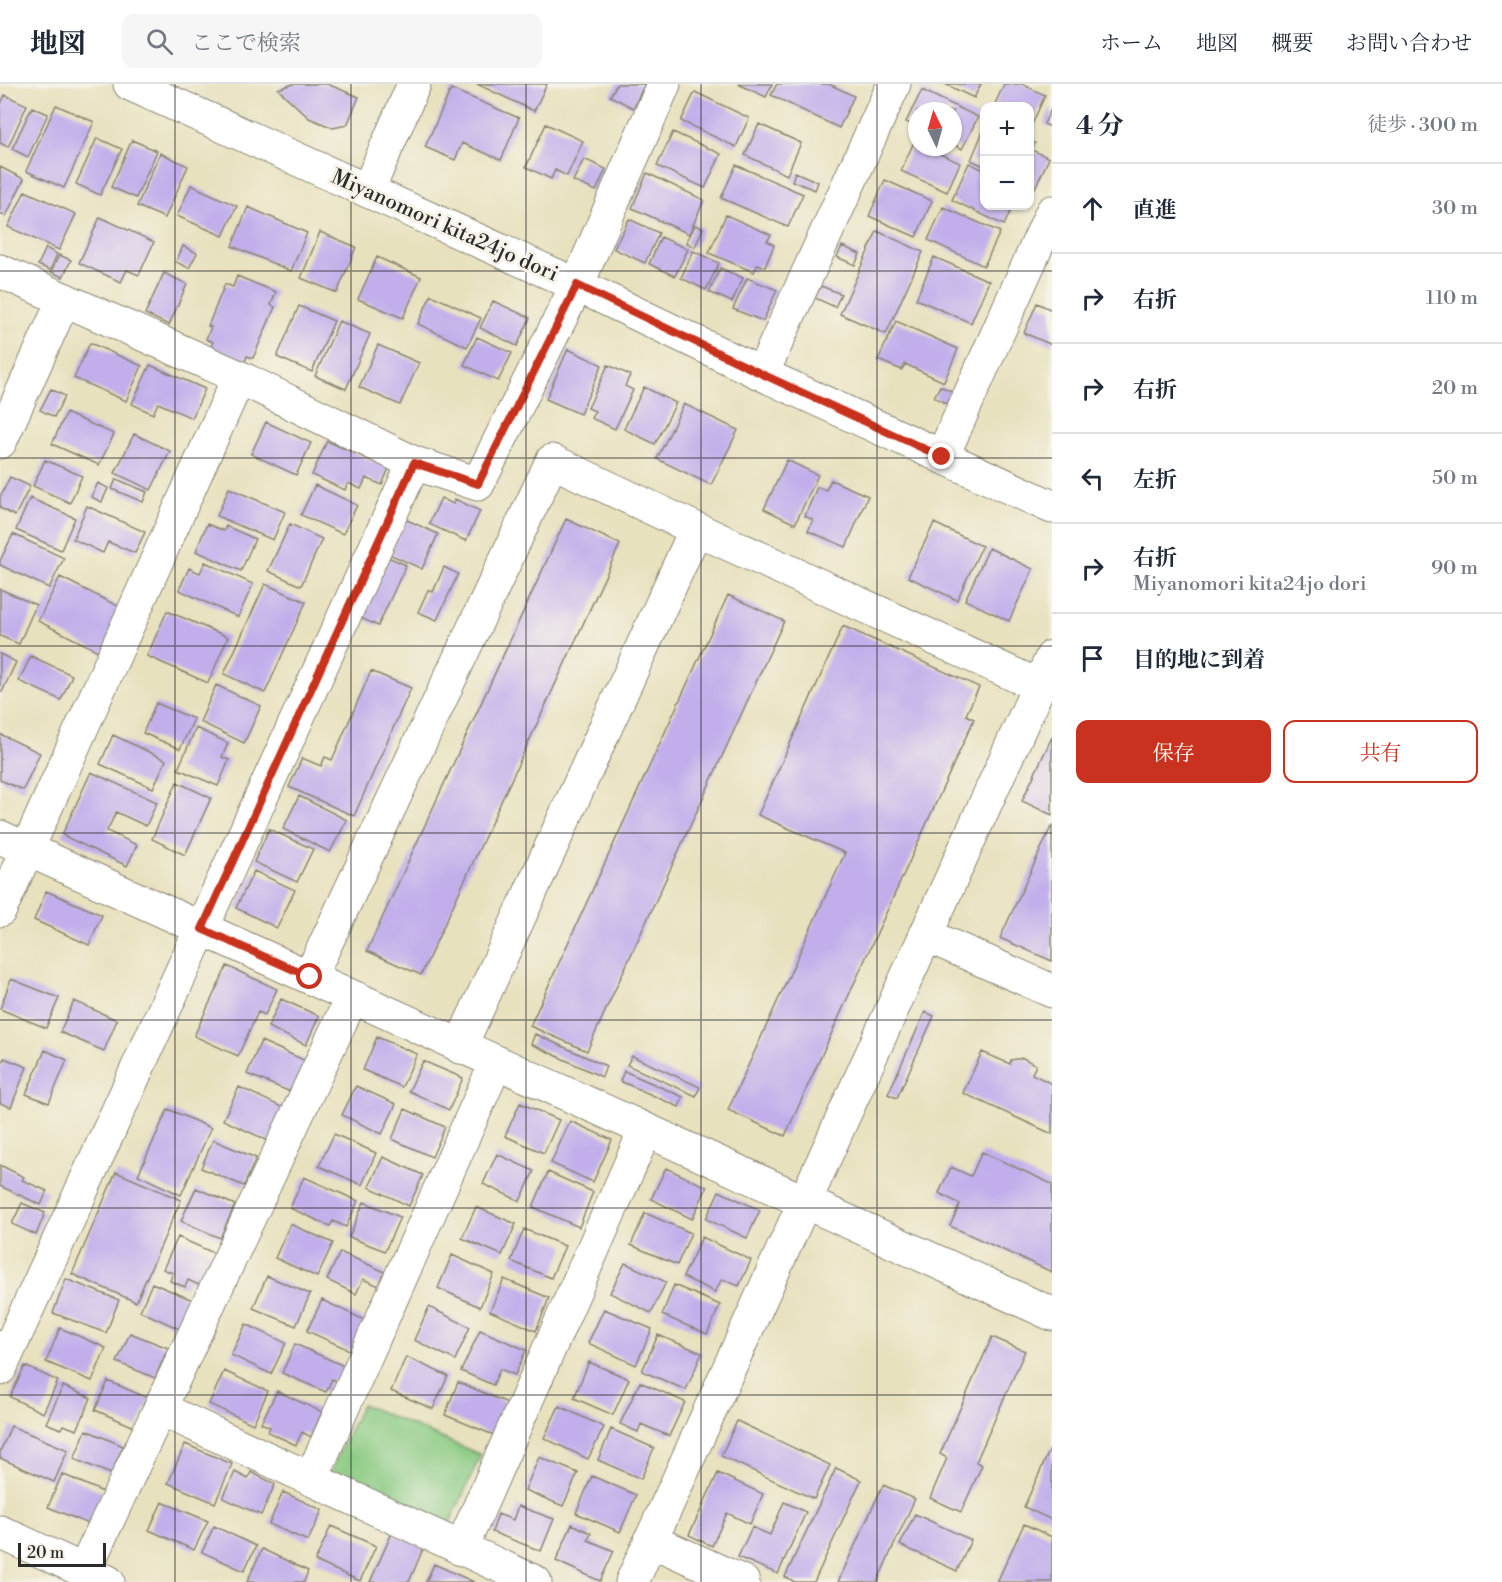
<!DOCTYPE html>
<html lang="ja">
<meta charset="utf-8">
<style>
:root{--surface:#fff;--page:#f6f6f7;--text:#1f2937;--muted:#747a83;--line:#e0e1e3;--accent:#c8321e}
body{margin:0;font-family:"Libre Bodoni","Noto Serif JP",serif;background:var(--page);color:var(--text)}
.controls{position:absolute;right:18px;top:18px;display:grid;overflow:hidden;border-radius:12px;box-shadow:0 2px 4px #0004}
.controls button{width:54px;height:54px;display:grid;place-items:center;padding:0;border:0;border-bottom:2px solid var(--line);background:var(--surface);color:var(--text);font:30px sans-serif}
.compass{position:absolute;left:908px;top:18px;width:54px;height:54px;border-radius:50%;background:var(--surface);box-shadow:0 2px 4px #0004;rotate:355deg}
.scale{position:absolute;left:18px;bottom:15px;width:88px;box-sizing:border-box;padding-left:6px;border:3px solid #2b2b2b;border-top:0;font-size:16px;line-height:21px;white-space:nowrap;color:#2b2b2b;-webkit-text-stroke:4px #f7f3e8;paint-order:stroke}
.stop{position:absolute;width:18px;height:18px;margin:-14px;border:4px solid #c8321e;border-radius:50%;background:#fff}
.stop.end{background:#c8321e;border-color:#fff;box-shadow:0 2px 6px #0008}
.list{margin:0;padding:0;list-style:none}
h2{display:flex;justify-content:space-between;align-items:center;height:78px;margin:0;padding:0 24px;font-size:26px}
h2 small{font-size:20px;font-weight:400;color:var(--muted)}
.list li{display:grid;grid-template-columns:39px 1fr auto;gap:18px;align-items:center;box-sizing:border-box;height:90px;padding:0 24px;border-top:2px solid var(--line)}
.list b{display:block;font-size:22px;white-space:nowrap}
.list p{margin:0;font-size:20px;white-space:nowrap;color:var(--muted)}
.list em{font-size:20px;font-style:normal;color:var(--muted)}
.actions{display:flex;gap:12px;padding:18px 24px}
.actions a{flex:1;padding:14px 0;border:2px solid var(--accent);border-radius:12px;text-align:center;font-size:21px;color:var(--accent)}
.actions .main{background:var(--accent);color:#fff}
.icon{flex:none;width:33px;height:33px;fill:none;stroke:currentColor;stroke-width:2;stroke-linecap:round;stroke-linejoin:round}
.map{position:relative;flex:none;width:1052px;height:1498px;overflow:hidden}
header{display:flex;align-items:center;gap:36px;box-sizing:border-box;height:84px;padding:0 30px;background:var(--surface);border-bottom:2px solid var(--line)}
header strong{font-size:28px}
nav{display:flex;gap:33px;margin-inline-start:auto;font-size:21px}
.search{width:420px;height:54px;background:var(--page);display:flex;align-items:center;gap:15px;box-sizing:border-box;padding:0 21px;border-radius:12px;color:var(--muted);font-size:22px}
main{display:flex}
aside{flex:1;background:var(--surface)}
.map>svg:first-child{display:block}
.green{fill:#89ca82;stroke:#5a7a56;stroke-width:1.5}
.building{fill:#c1aeeb}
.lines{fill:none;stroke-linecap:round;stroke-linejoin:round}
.minor-casing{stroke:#8a8674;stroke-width:35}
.minor{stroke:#fff;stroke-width:33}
.route{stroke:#c8321e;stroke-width:8}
.grid{fill:none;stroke:#2b2b2b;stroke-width:1.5;stroke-opacity:0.55}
.labels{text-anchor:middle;stroke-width:6;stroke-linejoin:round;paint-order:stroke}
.street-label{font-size:21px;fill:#2b2b2b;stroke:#f7f3e8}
</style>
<header>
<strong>地図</strong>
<div class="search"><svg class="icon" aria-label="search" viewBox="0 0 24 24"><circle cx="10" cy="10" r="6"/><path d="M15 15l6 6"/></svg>ここで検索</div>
<nav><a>ホーム</a><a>地図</a><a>概要</a><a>お問い合わせ</a></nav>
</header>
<main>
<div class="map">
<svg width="1052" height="1498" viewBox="0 0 1052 1498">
<rect width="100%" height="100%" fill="#f7f3e8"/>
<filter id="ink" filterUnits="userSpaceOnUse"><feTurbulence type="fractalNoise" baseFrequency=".0167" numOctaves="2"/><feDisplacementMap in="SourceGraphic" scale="12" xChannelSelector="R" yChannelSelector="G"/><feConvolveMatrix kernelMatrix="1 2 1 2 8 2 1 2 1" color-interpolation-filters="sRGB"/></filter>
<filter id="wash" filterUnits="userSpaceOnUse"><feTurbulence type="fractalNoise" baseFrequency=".008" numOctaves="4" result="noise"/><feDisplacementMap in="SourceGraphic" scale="24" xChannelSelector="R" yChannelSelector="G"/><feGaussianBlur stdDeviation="1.35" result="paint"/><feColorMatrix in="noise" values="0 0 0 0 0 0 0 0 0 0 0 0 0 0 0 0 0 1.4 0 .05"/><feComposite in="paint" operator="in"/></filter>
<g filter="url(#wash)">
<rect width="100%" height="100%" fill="#e8e1be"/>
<!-- green -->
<path class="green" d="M362 1320 481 1371 448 1443 329 1390Z"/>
<g id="blocks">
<!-- building -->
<path class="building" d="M293 0H327L359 13 347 41 333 44 309 34 278 5Z
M477 0H547L534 27Z
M617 0H645L633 24 610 12Z
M738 0H772L766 13Z
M777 0H829L854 12 839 44 771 11Z
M945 0H981L974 14Z
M1004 0H1022L1045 11 1030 45V22H994Z
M451 5 519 34 501 76 462 59 455 76 425 63Z
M922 6 978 33 962 65 953 60V27H917V43L906 38Z
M695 8 749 34 736 63 681 37Z
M5 11 27 21 8 63 0 59V22Z
M56 21 94 38 64 104 26 87Z
M32 23 48 30 28 73 12 65Z
M1052 23V44L1044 40Z
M546 40 583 57 567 92 555 86 551 95 526 83Z
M759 40 801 59 787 91 745 71Z
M984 45V82L971 76Z
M673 48 721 70 705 104 657 82Z
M97 54 122 65 100 111 76 100Z
M132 56 157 67 136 114 111 103Z
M1030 57 1035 59 1032 66 1049 74 1035 104 1030 102Z
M914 58 917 59V63H925L960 79 947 108 901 87Z
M160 69 188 82 165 134 137 122Z
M584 75 606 85 596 107 573 97Z
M969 79 984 86V122H1013L1004 141 952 116Z
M736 81 803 110 788 143 721 114Z
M0 83 24 95 6 132 0 129Z
M795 88 818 98 815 106 792 97Z
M647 89 704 116 689 150 632 124Z
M885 96 932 117 916 153 869 132Z
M191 101 237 122 223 152 177 132Z
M25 107 76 130 59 166 8 143Z
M248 123 307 149 291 187 232 162Z
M943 123 1000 148 984 182 928 156Z
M726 131 771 151 767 157 774 161 765 183 758 180 754 188 709 169Z
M100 133 154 158 139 191 127 186 121 198 79 179Z
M629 135 659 149 645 179 614 165Z
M695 141 703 144 695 163 686 159Z
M877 147 923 168 886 250 840 230Z
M320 148 356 163 337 209 301 194Z
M661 153 688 165 675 192 649 180Z
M183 162 197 169 189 184 176 178Z
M842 162 860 170 855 181 837 173Z
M46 164 57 170 50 186 38 181Z
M693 167 719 179 706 206 681 194Z
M59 171 71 176 63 193 51 188Z
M377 173 421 193 403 234 358 215Z
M934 173 989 197 971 239 916 215Z
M720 184 743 194 732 218 709 208Z
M164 189 187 200 169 241 145 230Z
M237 192 276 208 271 221 275 223 253 274 247 272 242 285 207 271 213 258 206 255 211 243 208 242 225 200 233 203Z
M747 194 777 206 763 237 733 225Z
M821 202 841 210 835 223 815 214Z
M431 211 481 234 467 263 418 240Z
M493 217 530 234 517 262 480 244Z
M1037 219 1052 226V261L1024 249Z
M299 222 334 237 312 288 277 273Z
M339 237 370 250 346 305 315 292Z
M896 237 958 265 944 298 905 280 902 286 878 276Z
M477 253 512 269 498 297 464 281Z
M90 259 142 282 126 317 74 294Z
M378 261 419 279 400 321 359 303Z
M568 265 602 281 580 330 546 315Z
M150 281 205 305 192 334 158 319 153 330 132 320Z
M608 281 630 291 625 302 633 306 615 345 591 334 595 327 588 324Z
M940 302 953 308 947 320 934 313Z
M644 303 676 319 655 360 624 345Z
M51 305 65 312 54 333 40 326Z
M684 320 738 346 711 401 657 375Z
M66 329 114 350 99 381 52 360Z
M266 338 311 359 296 391 251 370Z
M134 350 170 367 151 406 115 389Z
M327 357 389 384 382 401 366 394 361 405 348 399 345 406 312 391Z
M45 376 82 392 70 419 33 402Z
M787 376 818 391 795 440 764 425Z
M10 393 30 402 15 432 0 424V413Z
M116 395 147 408 143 418 112 405Z
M831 396 868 412 846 463 808 447 813 436 805 432 817 403 826 406Z
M98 399 108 404 102 418 91 413Z
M315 401 357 421 343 450 301 431Z
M229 404 285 428 273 456 217 432Z
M30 414 75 434 61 466 16 446Z
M441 414 453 420 455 415 480 427 466 457 429 440Z
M87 422 145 448 135 469 108 458 103 469 73 455Z
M405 435 438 450 422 485 389 470Z
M566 435 620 460 421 891 367 867Z
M934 439 982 462 957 516 908 493Z
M207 440 224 447 226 442 255 455 241 487 196 467Z
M290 440 322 455 301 502 268 487Z
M13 450 64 474 49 504 0 481V477Z
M989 464 1033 485 1009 537 965 516Z
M388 473 406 481 378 542 361 534Z
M205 478 253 500 238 533 179 506 189 484 200 489Z
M444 483 458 490 437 536 418 528 428 506 433 508Z
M60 493 126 526 104 570 38 537Z
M265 500 306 518 265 609 224 590Z
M0 505 36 521 19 560 0 552Z
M728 511 784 537 587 967 530 942Z
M167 527 228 553 208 599 147 572Z
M843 542 979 603 966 631 974 635 785 1052 728 1026 845 769 758 731Z
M0 570 16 578 2 608 0 607Z
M31 572 72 591 61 616 19 597Z
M371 587 411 604 354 732 289 703 302 674 321 682 325 673 332 676Z
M216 601 261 622 244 659 200 638Z
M156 619 194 635 180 665 143 649Z
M196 644 228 659 222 673 229 676 218 702 178 685Z
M0 650 40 669 23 706 0 696Z
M113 651 166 676 153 704 100 680Z
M1052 653V731L1022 717Z
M91 688 157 718 146 742 116 728 107 747 137 761 127 782 62 751Z
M177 698 211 714 185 771 152 755Z
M299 712 347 736 330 768 283 745Z
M1052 741V877L1000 854Z
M269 745 313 765 297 798 254 778Z
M254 787 295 806 277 844 236 824Z
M46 807 102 831 89 861 34 836Z
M227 882 277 905 265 931 258 928 238 972 194 952Z
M11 895 59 914 46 944 0 925Z
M281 915 319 932 306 961 268 943Z
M74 917 117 936 104 967 60 948Z
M925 928 934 932 897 1014 888 1010Z
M535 950 606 982 602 993 531 960Z
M377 953 417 970 402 1003 363 986Z
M261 957 306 977 293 1009 247 990Z
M45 966 67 976 49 1019 26 1010Z
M982 968 1010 980 1011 976 1023 974 1036 981 1032 990 1052 1000V1050L963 1009Z
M632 972 700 1003 696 1012 627 981Z
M4 974 27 983 11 1023 0 1019V984Z
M423 977 463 994 449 1026 409 1007Z
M624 987 683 1013 679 1023 620 997Z
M356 1002 396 1020 382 1050 342 1031Z
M239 1003 286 1025 271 1058 223 1036Z
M520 1019 559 1036 544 1069 505 1052Z
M168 1025 211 1044 181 1111 138 1091Z
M405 1025 445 1043 432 1073 392 1055Z
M570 1037 612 1056 593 1098 551 1079Z
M334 1050 376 1069 362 1101 319 1082Z
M213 1056 256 1074 244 1102 201 1084Z
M982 1068 1052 1100V1188L950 1142 960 1120 939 1109 951 1083 971 1092Z
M497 1070 534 1087 520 1117 483 1100Z
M383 1073 423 1091 409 1122 369 1103Z
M0 1081 24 1093 22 1096 47 1107 41 1121 0 1102Z
M666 1084 707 1103 692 1135 651 1115Z
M116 1088 181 1116 136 1218 72 1190Z
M548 1088 593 1108 579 1143 533 1123Z
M304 1093 358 1117 346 1143 333 1137 330 1142 290 1124Z
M196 1104 235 1121 220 1154 181 1137Z
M719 1107 760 1126 747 1154 706 1135Z
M364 1118 400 1133 385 1167 349 1153Z
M22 1119 45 1129 36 1151 12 1140Z
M476 1123 516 1140 502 1171 462 1154Z
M645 1129 691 1149 677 1181 631 1161Z
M290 1140 333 1159 317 1193 275 1174Z
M524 1145 565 1162 551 1194 511 1177Z
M178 1153 216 1170 201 1202 188 1196 185 1203 170 1197 173 1189 163 1185Z
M702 1153 751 1176 739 1202 722 1195 715 1208 683 1193Z
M340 1168 385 1188 379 1202 363 1195 356 1210 327 1196Z
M452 1171 494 1190 480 1223 438 1204Z
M625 1179 666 1198 651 1229 610 1209Z
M267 1192 310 1210 296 1242 253 1224Z
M66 1195 119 1216 106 1249 53 1229Z
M504 1195 549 1214 536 1247 490 1227Z
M152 1199 195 1217 182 1246 140 1227Z
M674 1201 720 1221 707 1250 662 1231Z
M322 1216 371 1239 356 1269 307 1247Z
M429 1223 470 1243 455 1276 414 1256Z
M604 1225 652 1245 636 1281 588 1259Z
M246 1240 286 1259 271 1290 231 1271Z
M60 1244 106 1264 92 1297 46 1278Z
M480 1246 526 1266 515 1291 500 1285 493 1301 461 1287Z
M130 1249 168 1264 155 1294 117 1278Z
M658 1251 702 1269 686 1306 642 1287Z
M992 1253 1025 1267 976 1378 982 1381 961 1428 930 1414 947 1374 940 1370Z
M295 1260 346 1283 340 1299 332 1295 326 1308 282 1289Z
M406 1273 448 1292 433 1325 391 1307Z
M589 1278 629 1295 613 1331 574 1314Z
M25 1282 58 1297 43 1329 10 1313Z
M224 1287 268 1307 253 1340 209 1320Z
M108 1297 150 1315 137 1344 95 1326Z
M458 1298 510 1320 496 1352 445 1331Z
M640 1298 685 1318 669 1352 641 1340 638 1348 620 1340Z
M63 1302 91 1314 77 1346 63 1341 61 1345 46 1339Z
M277 1307 322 1328 311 1353 302 1348 296 1361 268 1348 270 1343 261 1339Z
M559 1322 604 1343 588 1375 544 1354Z
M737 1337 830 1381 814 1415 721 1372Z
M11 1342 68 1366 54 1398 0 1374V1368Z
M611 1345 654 1364 641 1395 598 1376Z
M86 1346 123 1362 111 1390 74 1375Z
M185 1360 232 1380 215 1419 168 1399Z
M1052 1361V1436L1024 1423Z
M539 1373 578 1389 563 1422 525 1406Z
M836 1384 861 1396 814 1498H795L785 1493Z
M235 1388 248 1395 251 1388 275 1400 261 1431 223 1414Z
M718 1389 763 1410 750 1440 727 1429 712 1462 689 1451Z
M62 1390 103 1408 89 1440 48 1423Z
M592 1392 636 1411 620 1448 576 1429Z
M883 1401 915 1415 877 1498H838Z
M283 1408 322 1426 308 1457 269 1440Z
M162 1418 208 1437 194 1466 149 1446Z
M784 1418 806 1428 778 1490 738 1473 752 1443 770 1451Z
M518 1422 554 1435 541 1467 492 1448 498 1430 513 1436Z
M915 1430 971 1456 957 1487 900 1461Z
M572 1440 591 1449 588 1456 614 1467 600 1497 556 1477Z
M1024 1440 1052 1453V1498H997Z
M214 1442 256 1462 244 1487 202 1468Z
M331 1442 376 1462 360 1497 315 1477Z
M392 1449 424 1463 409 1498H370Z
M262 1465 308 1487 304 1498H247Z
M434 1480 474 1498H426Z"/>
</g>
</g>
<g filter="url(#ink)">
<use href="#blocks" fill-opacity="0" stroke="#8a8674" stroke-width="1.5"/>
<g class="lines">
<!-- minor casing -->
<g class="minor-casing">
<path id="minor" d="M130 0 577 201 762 290 1052 423
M368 106 414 0
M0 187 239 293 414 379 478 400 577 201 664 0
M762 290 894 0
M0 358 64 215
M942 373 1052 128
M0 753 1052 1230
M0 826 239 293
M926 851 1052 907
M310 893 552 377 696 445 1039 602
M460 963 696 445
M496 979 311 1395 535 1498
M0 1285 414 379
M161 1325 311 1395
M0 1448 108 1498
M650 1456 743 1498
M461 1465 645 1047
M84 1487 352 913
M632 1498 1052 573"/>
</g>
<!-- minor -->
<use href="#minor" class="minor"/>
</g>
</g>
<g class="lines" filter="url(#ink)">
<!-- route -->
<path class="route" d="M310 893 202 845 414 379 478 400 577 201 762 290 942 373"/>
</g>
<!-- grid -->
<path class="grid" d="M175 0V1498M351 0V1498M526 0V1498M701 0V1498M877 0V1498M0 187H1052M0 374H1052M0 562H1052M0 749H1052M0 936H1052M0 1124H1052M0 1311H1052"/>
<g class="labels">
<!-- street labels -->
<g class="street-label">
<text transform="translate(445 141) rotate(24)" y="7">Miyanomori kita24jo dori</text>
</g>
</g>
</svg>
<div class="controls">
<button>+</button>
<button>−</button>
</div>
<svg class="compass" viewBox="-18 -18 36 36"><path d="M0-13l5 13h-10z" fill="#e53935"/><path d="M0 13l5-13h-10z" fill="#747a83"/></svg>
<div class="scale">20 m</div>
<div class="stop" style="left:310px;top:893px"></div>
<div class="stop end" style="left:942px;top:373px"></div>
</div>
<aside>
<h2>4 分<small>徒歩 · 300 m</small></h2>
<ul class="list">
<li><svg class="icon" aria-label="ahead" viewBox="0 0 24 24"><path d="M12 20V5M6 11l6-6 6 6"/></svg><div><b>直進</b></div><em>30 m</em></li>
<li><svg class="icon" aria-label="right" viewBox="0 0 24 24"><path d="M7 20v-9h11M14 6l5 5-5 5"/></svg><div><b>右折</b></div><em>110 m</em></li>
<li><svg class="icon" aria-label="right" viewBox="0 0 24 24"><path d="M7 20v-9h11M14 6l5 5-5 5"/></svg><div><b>右折</b></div><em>20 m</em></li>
<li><svg class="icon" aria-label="left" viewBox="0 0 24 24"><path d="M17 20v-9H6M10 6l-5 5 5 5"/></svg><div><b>左折</b></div><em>50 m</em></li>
<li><svg class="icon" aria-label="right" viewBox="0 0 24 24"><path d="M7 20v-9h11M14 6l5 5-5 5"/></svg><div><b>右折</b><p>Miyanomori kita24jo dori</p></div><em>90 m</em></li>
<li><svg class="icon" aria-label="arrive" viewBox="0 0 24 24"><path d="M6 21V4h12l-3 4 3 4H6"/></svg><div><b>目的地に到着</b></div></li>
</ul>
<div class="actions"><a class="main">保存</a><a>共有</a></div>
</aside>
</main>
